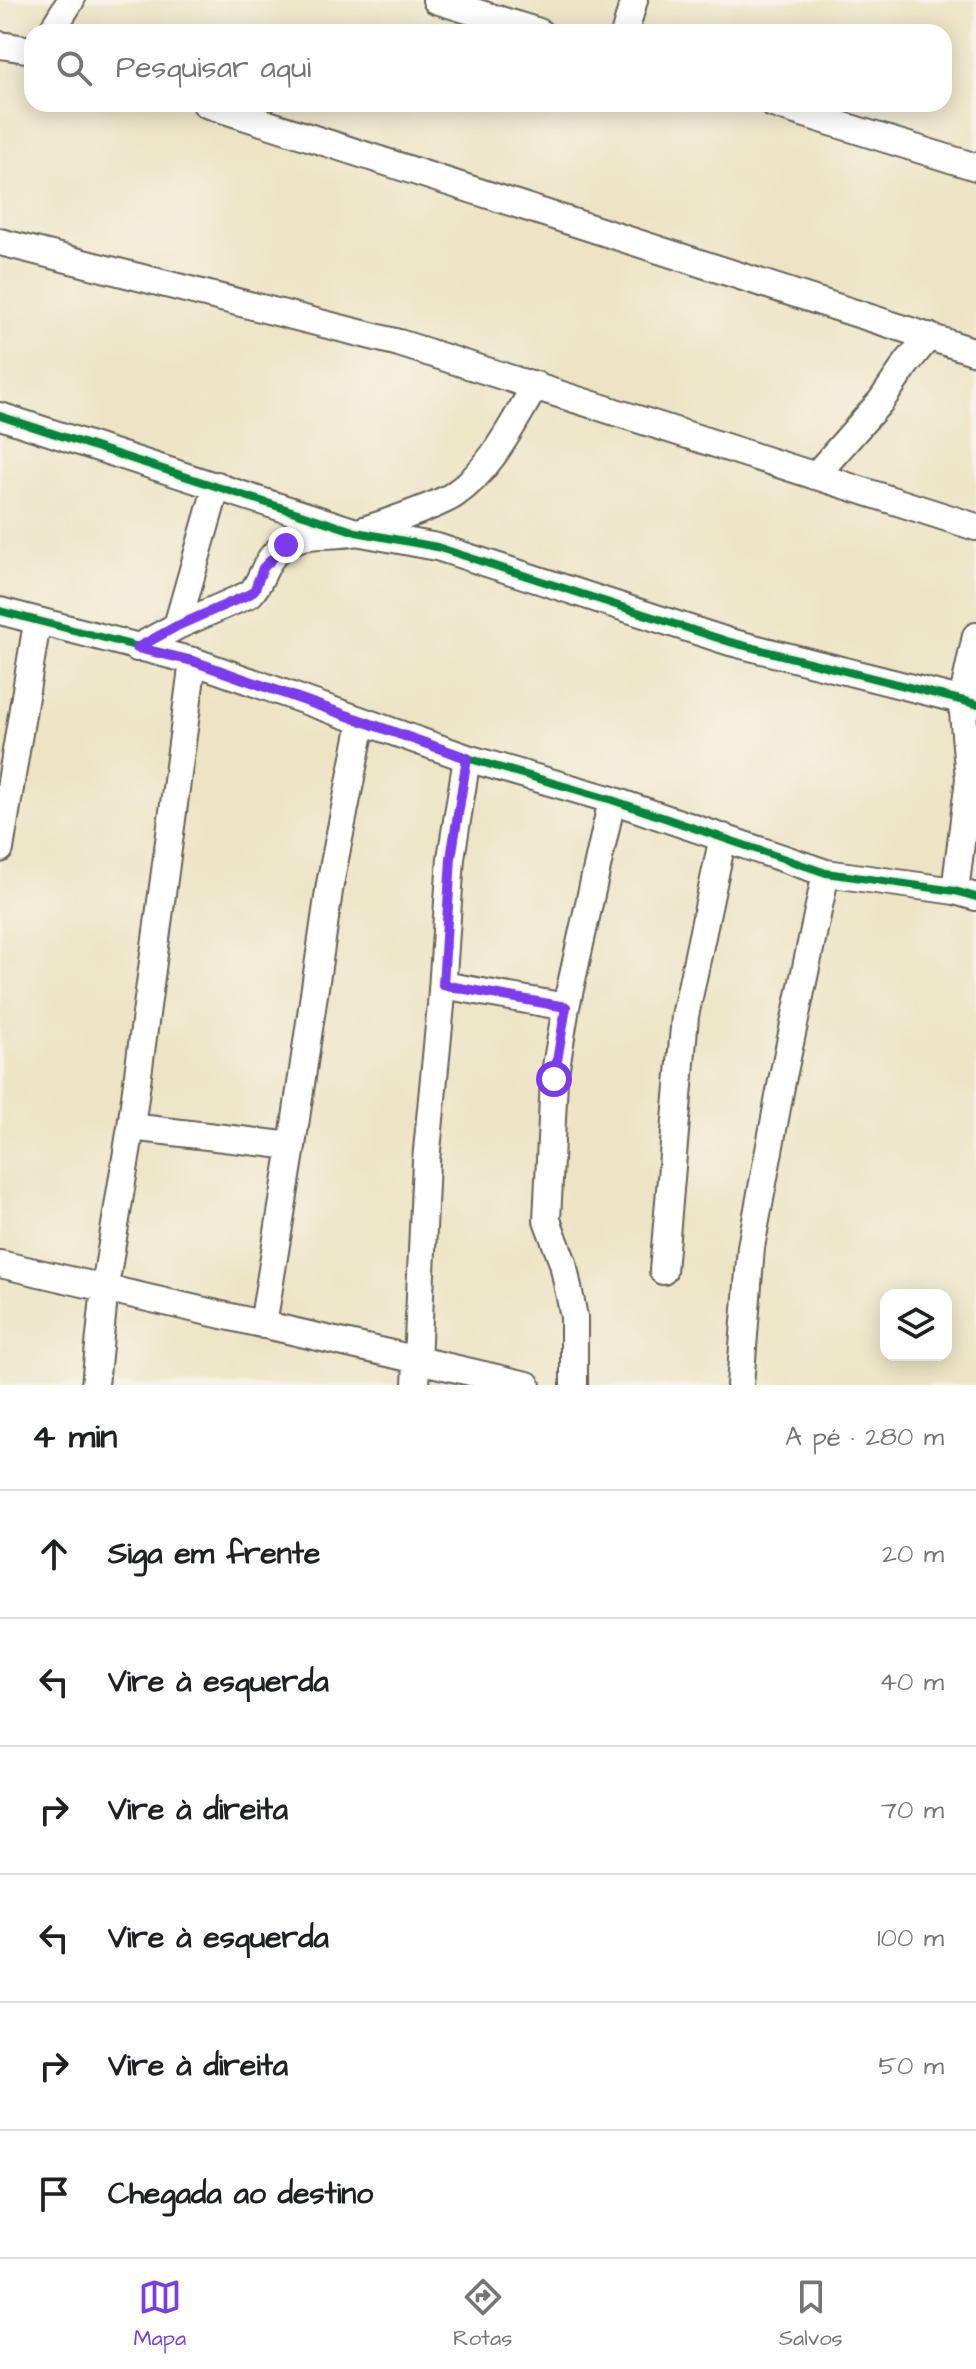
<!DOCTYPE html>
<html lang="pt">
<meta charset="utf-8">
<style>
:root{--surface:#fff;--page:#f2f2f2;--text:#202124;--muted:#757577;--line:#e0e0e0;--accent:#7c3aed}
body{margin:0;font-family:"Architects Daughter",sans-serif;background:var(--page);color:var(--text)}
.controls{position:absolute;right:24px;bottom:24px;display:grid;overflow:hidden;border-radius:16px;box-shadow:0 4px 20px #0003}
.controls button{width:72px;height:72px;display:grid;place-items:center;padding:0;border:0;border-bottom:2px solid var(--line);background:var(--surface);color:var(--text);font:40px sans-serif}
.stop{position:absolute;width:24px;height:24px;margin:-18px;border:6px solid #7c3aed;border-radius:50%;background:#fff}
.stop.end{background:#7c3aed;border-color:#fff;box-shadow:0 2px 8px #0008}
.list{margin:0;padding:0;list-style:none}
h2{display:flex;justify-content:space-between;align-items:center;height:104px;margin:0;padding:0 32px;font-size:34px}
h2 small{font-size:26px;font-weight:400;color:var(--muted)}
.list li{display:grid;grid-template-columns:52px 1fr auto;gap:24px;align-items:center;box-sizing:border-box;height:128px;padding:0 32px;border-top:2px solid var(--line)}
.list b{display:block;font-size:30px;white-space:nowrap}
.list em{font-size:26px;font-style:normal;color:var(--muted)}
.icon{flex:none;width:44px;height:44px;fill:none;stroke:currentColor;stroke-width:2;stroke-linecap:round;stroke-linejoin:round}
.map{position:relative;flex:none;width:976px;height:1385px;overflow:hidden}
.search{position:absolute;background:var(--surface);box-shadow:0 4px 20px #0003;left:24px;right:24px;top:24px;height:88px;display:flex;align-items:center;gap:20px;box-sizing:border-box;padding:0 28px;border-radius:24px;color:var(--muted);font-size:30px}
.sheet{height:872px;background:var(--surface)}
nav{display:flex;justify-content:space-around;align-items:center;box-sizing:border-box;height:112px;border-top:2px solid var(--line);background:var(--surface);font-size:22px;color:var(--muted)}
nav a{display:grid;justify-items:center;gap:4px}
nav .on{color:var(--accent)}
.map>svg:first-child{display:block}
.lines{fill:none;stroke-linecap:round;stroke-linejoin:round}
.minor-casing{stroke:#656257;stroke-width:30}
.minor{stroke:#fff;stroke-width:26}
.cycleway-casing{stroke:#f7f3e8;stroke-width:13}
.cycleway{stroke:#00873e;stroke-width:8}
.route{stroke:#7c3aed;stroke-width:10}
</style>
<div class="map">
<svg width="976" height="1385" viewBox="0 0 976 1385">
<rect width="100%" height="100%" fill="#f7f3e8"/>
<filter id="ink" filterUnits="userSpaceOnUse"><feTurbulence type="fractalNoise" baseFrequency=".0125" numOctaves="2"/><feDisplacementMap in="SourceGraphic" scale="16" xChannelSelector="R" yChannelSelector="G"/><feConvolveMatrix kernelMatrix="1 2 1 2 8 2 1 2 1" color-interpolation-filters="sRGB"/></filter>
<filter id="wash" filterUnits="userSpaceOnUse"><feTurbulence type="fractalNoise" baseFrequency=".006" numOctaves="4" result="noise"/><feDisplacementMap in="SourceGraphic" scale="32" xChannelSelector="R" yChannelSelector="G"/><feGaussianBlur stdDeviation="1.8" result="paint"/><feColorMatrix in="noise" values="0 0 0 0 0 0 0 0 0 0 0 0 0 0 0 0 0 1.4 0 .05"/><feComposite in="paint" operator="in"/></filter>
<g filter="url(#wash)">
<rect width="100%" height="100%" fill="#ede4c5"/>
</g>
<g filter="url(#ink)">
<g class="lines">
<!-- minor casing -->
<g class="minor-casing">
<path id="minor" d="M436 0 539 32
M51 32 71 0
M625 32 634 0
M0 45 32 50
M206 104 976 352
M773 104 976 167
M0 242 399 343 976 527
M0 416 356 532 437 547 730 642 976 704
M815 476 881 401 907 363 929 336
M0 611 193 661 467 758 612 800 826 873 955 891 976 897
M177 626 217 485
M137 648 177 626 250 594C265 579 262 560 285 545 307 530 333 538 357 532 375 527 442 504 455 494 492 469 513 422 536 385
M0 849 37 623
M955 891 969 779 962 701 976 636
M443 985 566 1007
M131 1127 292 1146
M0 1264 527 1385
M663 1271 685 1016 723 837
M263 1325 292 1146 330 884 362 722
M95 1385 105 1287 131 1127 193 661
M416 1385 426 1161 441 1005 451 858 467 758
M574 1385V1317L563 1263 547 1220 554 1079 566 1007 612 800
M740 1385 751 1247 782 1081 826 873"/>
</g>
<!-- minor -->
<use href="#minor" class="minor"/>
<!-- cycleway casing -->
<g class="cycleway-casing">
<path id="cycleway" d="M0 416 356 532 437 547 730 642 976 704
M0 611 193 661 467 758 612 800 826 873 955 891 976 897"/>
</g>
<!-- cycleway -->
<use href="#cycleway" class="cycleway"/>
</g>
</g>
<g class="lines" filter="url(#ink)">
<!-- route -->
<path class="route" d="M286 545 263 568 255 589 250 594 177 626 137 648 193 661 467 758 451 858 443 985 566 1007 554 1079"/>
</g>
</svg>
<div class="controls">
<button><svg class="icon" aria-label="layers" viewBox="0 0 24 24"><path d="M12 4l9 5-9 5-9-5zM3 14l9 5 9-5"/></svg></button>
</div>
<div class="stop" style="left:554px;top:1079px"></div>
<div class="stop end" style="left:286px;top:545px"></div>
<div class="search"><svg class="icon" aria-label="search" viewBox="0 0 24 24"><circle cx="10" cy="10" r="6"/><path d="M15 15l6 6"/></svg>Pesquisar aqui</div>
</div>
<section class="sheet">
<h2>4 min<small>A pé · 280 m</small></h2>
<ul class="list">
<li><svg class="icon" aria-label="ahead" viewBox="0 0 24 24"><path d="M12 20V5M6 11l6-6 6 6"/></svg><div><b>Siga em frente</b></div><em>20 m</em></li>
<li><svg class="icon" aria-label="left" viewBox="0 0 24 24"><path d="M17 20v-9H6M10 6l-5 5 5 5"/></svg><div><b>Vire à esquerda</b></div><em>40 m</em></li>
<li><svg class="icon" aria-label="right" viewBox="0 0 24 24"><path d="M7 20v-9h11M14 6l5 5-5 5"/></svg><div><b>Vire à direita</b></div><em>70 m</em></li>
<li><svg class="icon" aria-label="left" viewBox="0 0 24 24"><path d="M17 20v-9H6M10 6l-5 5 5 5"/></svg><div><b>Vire à esquerda</b></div><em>100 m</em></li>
<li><svg class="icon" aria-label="right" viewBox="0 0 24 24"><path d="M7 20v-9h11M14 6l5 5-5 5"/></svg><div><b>Vire à direita</b></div><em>50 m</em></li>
<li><svg class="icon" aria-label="arrive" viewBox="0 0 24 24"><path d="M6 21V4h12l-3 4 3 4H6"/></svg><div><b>Chegada ao destino</b></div></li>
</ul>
</section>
<nav>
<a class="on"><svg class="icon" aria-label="map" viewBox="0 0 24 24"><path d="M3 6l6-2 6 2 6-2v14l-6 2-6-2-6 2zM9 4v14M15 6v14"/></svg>Mapa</a>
<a><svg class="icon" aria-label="directions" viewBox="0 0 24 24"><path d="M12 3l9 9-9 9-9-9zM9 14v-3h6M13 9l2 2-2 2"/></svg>Rotas</a>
<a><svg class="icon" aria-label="saved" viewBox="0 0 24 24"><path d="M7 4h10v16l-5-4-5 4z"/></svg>Salvos</a>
</nav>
